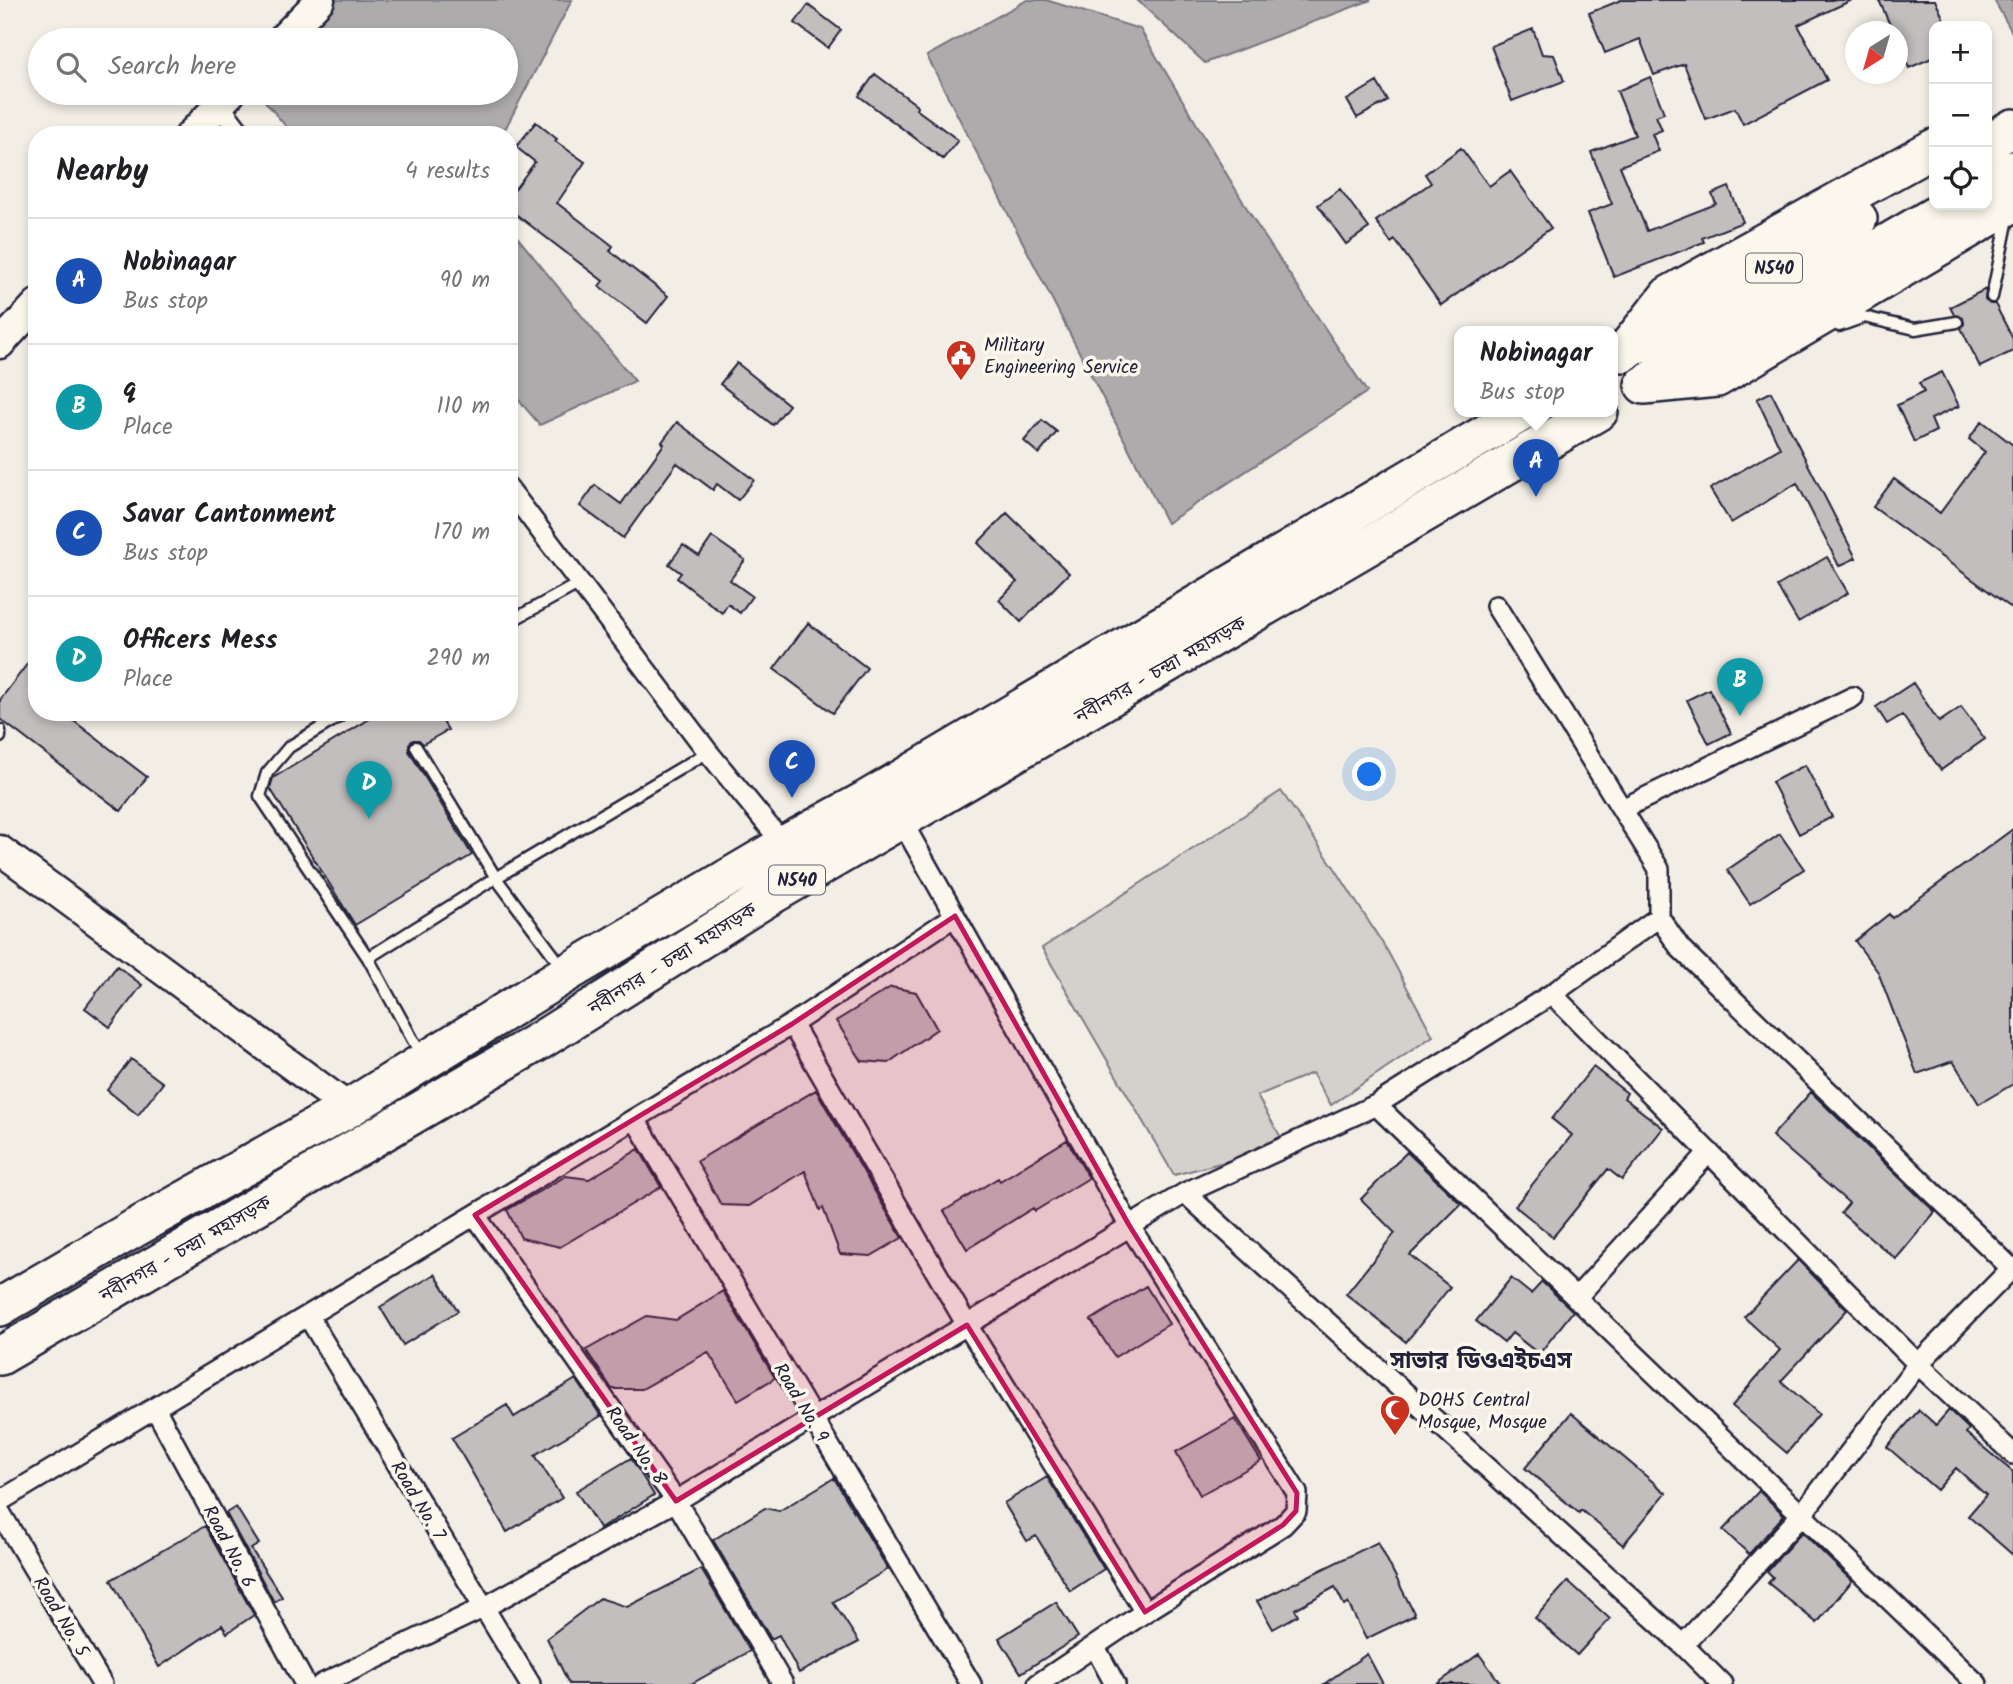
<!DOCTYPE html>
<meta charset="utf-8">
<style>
:root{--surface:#fff;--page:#f6f6f6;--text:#202124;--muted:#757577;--line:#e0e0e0;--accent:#0f766e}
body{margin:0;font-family:Kalam,"Noto Sans Bengali",sans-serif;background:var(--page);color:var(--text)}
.controls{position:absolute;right:21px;top:21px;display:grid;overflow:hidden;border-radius:14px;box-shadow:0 4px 10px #0003}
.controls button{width:63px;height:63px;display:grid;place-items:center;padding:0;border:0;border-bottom:2px solid var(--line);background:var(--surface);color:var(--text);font:35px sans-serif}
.compass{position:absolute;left:1845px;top:21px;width:63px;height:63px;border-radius:50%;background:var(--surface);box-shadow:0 4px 10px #0003;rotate:217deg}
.you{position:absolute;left:1370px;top:775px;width:24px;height:24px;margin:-18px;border:5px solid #fff;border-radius:50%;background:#1a73e8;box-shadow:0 0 0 10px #1a73e833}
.badge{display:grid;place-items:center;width:46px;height:46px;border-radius:50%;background:var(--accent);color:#fff;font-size:23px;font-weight:700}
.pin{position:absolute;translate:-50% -58px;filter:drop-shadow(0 2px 4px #0008)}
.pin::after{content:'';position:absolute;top:37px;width:24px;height:21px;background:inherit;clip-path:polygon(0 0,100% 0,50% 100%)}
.popup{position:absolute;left:1454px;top:326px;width:164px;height:91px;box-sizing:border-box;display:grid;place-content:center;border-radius:14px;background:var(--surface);filter:drop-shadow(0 2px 5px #0005);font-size:23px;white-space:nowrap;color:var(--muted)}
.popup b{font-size:26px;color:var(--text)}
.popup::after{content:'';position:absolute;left:50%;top:100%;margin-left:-14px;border:14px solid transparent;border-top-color:var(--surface)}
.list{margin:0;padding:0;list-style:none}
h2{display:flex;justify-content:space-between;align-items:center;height:91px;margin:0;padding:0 28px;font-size:30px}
h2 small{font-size:23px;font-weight:400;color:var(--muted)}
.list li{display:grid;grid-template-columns:46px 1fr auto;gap:21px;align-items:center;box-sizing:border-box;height:126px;padding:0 28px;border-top:2px solid var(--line)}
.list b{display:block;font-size:26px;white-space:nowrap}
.list p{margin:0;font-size:23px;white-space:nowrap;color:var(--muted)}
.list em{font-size:23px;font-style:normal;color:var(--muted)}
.icon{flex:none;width:38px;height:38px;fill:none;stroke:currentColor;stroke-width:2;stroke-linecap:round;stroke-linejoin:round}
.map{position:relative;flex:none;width:2013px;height:1684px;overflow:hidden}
.search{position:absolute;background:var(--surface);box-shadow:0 4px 10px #0003;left:28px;top:28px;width:490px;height:77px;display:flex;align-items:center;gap:18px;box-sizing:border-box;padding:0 24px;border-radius:38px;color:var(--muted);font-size:26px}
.panel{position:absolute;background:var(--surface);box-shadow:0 4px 10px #0003;left:28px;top:126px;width:490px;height:595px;border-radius:28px}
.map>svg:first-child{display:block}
.green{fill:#d4d1cc;stroke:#7b7a84;stroke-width:2}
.water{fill:#aeabad;stroke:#76747f;stroke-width:2}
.building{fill:#c2bebe;stroke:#22223b;stroke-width:2}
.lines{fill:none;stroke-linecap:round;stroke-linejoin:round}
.lane-casing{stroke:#22223b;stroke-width:15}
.street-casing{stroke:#22223b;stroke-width:24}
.secondary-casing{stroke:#22223b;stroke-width:33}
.highway-casing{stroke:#22223b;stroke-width:42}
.lane{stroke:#fbf7ec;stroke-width:10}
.street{stroke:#fbf7ec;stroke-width:19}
.secondary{stroke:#fbf7ec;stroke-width:28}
.highway{stroke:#fbf7ec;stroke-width:37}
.marked{fill:#c2185b;fill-opacity:0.2;stroke:#c2185b;stroke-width:5;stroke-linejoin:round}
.labels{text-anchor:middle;stroke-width:7;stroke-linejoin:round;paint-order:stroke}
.shield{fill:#fbf7ec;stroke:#636270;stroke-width:2}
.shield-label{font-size:18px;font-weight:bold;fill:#22223b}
.poi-label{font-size:19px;fill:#22223b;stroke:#fbf7ec;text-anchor:start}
.street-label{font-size:19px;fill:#22223b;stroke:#fbf7ec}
.quarter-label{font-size:23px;font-weight:bold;fill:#22223b;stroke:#fbf7ec}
</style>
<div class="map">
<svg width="2013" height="1684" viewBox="0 0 2013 1684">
<rect width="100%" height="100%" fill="#f2eee5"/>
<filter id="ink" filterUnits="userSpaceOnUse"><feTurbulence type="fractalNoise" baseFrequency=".0143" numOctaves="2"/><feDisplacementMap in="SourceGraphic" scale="14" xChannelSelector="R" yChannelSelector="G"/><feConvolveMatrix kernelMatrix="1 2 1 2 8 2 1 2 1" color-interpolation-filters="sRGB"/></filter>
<g filter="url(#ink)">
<!-- green -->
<path class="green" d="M1281 791 1336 870 1388 952 1433 1036 1331 1105 1312 1073 1257 1096 1286 1146 1174 1175 1042 948Z"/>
<!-- water -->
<path class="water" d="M336 0H572L502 135H293L258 93H506V40H296Z
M1027 0H1046L1140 29 1257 225 1367 392 1167 523 927 56Z
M1137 0H1371L1205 63Z
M1994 0H2013V34Z
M509 227 635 381 540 425 509 389Z"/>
<!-- building -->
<path class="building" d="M1621 0H1852L1798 25 1827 80 1743 124 1735 108 1706 119 1684 64 1654 75 1640 39 1605 53 1589 13Z
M1879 0H1935L1947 26H1934V57L1909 68 1898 42V32H1893Z
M808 5 841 30 828 48 795 23Z
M1533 29 1542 54 1554 55 1564 81 1512 101 1491 46Z
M875 74 918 106 916 109 958 140 943 159 859 96Z
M1650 77 1664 113 1656 116 1662 130 1652 134 1659 151 1620 166 1647 231 1716 204 1712 194 1729 187 1743 222 1702 238 1704 242 1614 277 1588 213 1612 204 1591 152 1635 135 1617 91Z
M1377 82 1388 101 1357 118 1347 100Z
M536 122 557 139 555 141 585 162 557 203 613 246 610 251 668 296 647 323 599 286 603 281 509 209V197L535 162 516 147Z
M1461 148 1489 186 1510 171 1551 228 1441 305 1395 240 1391 243 1376 221 1431 183 1425 174Z
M1340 189 1369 228 1346 244 1318 205Z
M1986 289 1985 300 1990 304H1995L2013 339V351L1980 367 1961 328 1964 324 1963 318 1954 315 1950 307Z
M737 363 789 405 773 425 720 384Z
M1942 372 1959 406 1931 419 1936 431 1914 442 1897 405 1924 392 1919 383Z
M1771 392 1856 558 1839 566 1797 483 1731 523 1710 489 1780 448 1757 399Z
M1042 420 1057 432 1039 454 1024 441Z
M1982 421 2013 445V609L1873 507 1894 479 1940 513 1985 452 1969 439Z
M677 422 754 480 738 500 717 484 713 490 677 463 623 538 580 506 595 485 621 504 664 444 662 442Z
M1007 513 1069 573 1021 622 999 600 1017 582 978 543Z
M712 537 745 560 730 580 752 596 740 613 728 604 722 613 677 578 681 573 669 564 683 545 699 556Z
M1827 557 1848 593 1798 622 1777 586Z
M808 623 867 668 833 713 774 669Z
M37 651V712H62L147 777 121 811 0 719V700Z
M1913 683 1939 722 1961 707 1985 739 1941 770 1902 715 1887 724 1876 707Z
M1709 689 1731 733 1709 744 1687 700Z
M381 712H437L448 730 423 744 419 740H413L409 744V751L472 855 355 925 270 788 273 778Z
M1805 765 1832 817 1799 834 1772 782Z
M2013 829V1084L1979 1104 1953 1061 1917 1074 1878 972 1855 941 1889 914 1892 918Z
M1780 834 1804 869 1750 904 1727 870Z
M117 966 142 985 110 1027 85 1008Z
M891 987 916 992 937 1029 888 1063 862 1061 836 1021Z
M131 1059 163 1083 138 1115 107 1090Z
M1593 1067 1627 1093 1624 1098 1663 1128 1622 1180 1608 1169 1553 1237 1515 1206 1572 1135 1552 1119Z
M816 1090 902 1238 871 1256 840 1254 823 1208 820 1210 805 1171 749 1206 721 1205 697 1161Z
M1811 1092 1935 1212 1896 1259 1841 1213 1849 1203 1772 1136Z
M1067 1140 1089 1178 1035 1211 1033 1208 967 1249 944 1211 998 1178 1000 1181Z
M639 1149 661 1187 560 1247 521 1238 507 1210 566 1176 589 1179Z
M1407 1152 1461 1204 1410 1255 1450 1287 1406 1342 1346 1294 1395 1233 1361 1199Z
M1798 1260 1847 1310 1781 1381 1819 1414 1787 1453 1732 1406 1780 1350 1744 1317Z
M435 1274 458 1311 403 1345 380 1307Z
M1511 1278 1531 1294 1542 1282 1573 1311 1539 1354 1512 1333 1504 1343 1476 1321Z
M1146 1286 1169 1324 1115 1357 1091 1320Z
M723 1291 775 1378 738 1400 708 1352 642 1389H612L586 1350 647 1316 676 1320Z
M576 1379 601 1416 535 1455 562 1498 507 1532 452 1438 507 1405 514 1417Z
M1919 1410 1936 1425 1949 1410 1969 1429 1966 1433 2013 1472V1555L1968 1516 1986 1495 1956 1468 1937 1490 1887 1447Z
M1571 1413 1666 1493 1623 1545 1581 1510 1579 1513 1525 1468Z
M1235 1419 1261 1461 1200 1495 1176 1452Z
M631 1458 654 1495 600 1529 576 1491Z
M1047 1477 1104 1569 1070 1591 1036 1536 1027 1541 1004 1503Z
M834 1478 888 1569 833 1602 859 1642 799 1673 779 1635 771 1639 713 1540 765 1508 779 1511Z
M1759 1491 1784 1515 1749 1554 1723 1530Z
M236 1507 259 1544 251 1549 282 1597 274 1602 226 1513Z
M205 1526 254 1615 227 1633 222 1625 159 1667 111 1580Z
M1802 1532 1852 1581 1817 1623 1768 1583 1773 1577 1767 1571Z
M1378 1542 1415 1615 1366 1639 1348 1603 1344 1605 1335 1587 1295 1609 1298 1615 1273 1629 1257 1601Z
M701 1569 750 1651 691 1684H569L547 1638 600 1598 627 1607Z
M1568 1581 1610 1619 1577 1655 1535 1618Z
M1056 1602 1078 1637 1021 1673 999 1638Z
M1367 1654 1383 1684H1324Z
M1479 1654 1501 1684H1437Z"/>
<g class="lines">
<!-- lane casing -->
<g class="lane-casing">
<path id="lane" d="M1992 297 2008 218
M1839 326 1864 317 1915 329 1957 322
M509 622 580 583
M347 712 289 747 267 773 260 796 368 958
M0 730V737
M416 747 496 878 563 968
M421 1055 368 958 487 883 708 752"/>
</g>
<!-- street casing -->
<g class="street-casing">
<path id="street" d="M219 105 242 135
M509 489 708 752 784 845
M1496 606 1659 869V917L1680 948 2011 1268
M1622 809 1853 697
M901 820 1129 1225 1297 1493 1296 1511 1283 1525 1145 1612 1038 1684
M1552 994 1918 1364 2013 1454
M792 1024 967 1325 1145 1612
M1376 1105 1977 1684
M635 1119 971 1684
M1185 1193 1683 1645 1722 1684
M475 1215 676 1501 783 1684
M1576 1298 1709 1152
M308 1316 530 1684
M155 1408 305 1684
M0 1501 792 1024 955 916
M0 1512 102 1684
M1683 1645 1802 1514 1918 1364 2013 1267
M1095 1647 1115 1684
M322 1684 485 1607 676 1501 1185 1193 1376 1105 1552 994 1659 917"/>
</g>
<!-- secondary casing -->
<g class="secondary-casing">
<path id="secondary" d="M281 40 320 0
M190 135 231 93
M0 344 37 304
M0 850 349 1108"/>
</g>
<!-- highway casing -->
<g class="highway-casing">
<path id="highway" d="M1987 143 2013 128
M1987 185 2013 170
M1638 345 1858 219
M1623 353 1669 295 1934 148
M1653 379 1953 205
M1644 385 1717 378 2013 203
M0 1307 135 1228 349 1108 567 973 784 845 864 801 1524 411
M0 1356 541 1040 760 902 1599 411"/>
</g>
<!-- lane -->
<use href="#lane" class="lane"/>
<!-- street -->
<use href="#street" class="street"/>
<!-- secondary -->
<use href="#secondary" class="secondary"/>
<!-- highway -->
<use href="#highway" class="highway"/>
</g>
</g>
<!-- marked area -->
<path class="marked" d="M955 916 1129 1225 1297 1493 1296 1511 1283 1525 1145 1612 967 1325 676 1501 475 1215 792 1024Z"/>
<!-- icons -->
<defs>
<g id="civic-pin" transform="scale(1.575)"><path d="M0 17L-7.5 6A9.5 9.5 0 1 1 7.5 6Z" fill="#c8321e" stroke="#fbf7ec"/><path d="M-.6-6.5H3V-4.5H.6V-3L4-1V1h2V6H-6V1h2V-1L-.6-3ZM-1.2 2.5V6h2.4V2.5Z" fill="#fff"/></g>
<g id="mosque-pin" transform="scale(1.575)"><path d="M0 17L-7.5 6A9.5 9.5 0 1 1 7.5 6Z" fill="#c8321e" stroke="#fbf7ec"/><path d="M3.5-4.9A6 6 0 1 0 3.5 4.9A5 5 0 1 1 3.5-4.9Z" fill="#fff"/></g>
</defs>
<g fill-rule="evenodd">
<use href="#civic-pin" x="961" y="355"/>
<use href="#mosque-pin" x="1395" y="1410"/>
</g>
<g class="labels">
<!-- shield labels -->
<g class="shield">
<rect x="1746" y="253.5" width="56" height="29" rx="5"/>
<rect x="769" y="865.5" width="56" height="29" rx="5"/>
</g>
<g class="shield-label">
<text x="1774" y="274">N540</text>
<text x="797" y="886">N540</text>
</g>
<!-- poi labels -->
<g class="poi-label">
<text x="984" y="351">Military<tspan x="984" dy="22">Engineering Service</tspan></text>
<text x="1418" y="1406">DOHS Central<tspan x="1418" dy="22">Mosque, Mosque</tspan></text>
</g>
<!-- street labels -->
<g class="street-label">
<text transform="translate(1160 669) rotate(-30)" y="7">নবীনগর - চন্দ্রা মহাসড়ক</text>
<text transform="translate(672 958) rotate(-32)" y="7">নবীনগর - চন্দ্রা মহাসড়ক</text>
<text transform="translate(185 1248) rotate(-30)" y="7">নবীনগর - চন্দ্রা মহাসড়ক</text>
<text transform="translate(802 1402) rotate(59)" y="7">Road No. 9</text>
<text transform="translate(637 1445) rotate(55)" y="7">Road No. 8</text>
<text transform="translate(419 1500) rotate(59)" y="7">Road No. 7</text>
<text transform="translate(230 1546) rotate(62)" y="7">Road No. 6</text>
<text transform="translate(62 1616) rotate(59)" y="7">Road No. 5</text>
</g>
<!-- quarter labels -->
<g class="quarter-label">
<text x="1481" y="1368">সাভার ডিওএইচএস</text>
</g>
</g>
</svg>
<div class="controls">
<button>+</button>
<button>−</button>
<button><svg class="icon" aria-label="locate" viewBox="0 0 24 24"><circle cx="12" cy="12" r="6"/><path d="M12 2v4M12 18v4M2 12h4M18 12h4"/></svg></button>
</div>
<svg class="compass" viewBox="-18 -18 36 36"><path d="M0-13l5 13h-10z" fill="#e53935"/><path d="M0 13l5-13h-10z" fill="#757577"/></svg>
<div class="you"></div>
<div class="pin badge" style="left:1536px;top:497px;background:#1a4fb4">A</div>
<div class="popup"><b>Nobinagar</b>Bus stop</div>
<div class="pin badge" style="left:1740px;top:716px;background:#0f9aa8">B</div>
<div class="pin badge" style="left:792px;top:798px;background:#1a4fb4">C</div>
<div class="pin badge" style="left:369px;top:819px;background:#0f9aa8">D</div>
<div class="search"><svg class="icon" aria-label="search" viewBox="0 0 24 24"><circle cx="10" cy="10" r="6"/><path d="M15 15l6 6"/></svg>Search here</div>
<section class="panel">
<h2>Nearby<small>4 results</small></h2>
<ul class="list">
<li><span class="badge" style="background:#1a4fb4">A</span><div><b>Nobinagar</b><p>Bus stop</p></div><em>90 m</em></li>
<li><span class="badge" style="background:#0f9aa8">B</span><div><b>q</b><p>Place</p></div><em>110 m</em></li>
<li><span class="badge" style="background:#1a4fb4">C</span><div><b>Savar Cantonment</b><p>Bus stop</p></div><em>170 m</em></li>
<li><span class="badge" style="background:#0f9aa8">D</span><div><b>Officers Mess</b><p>Place</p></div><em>290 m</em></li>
</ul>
</section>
</div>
